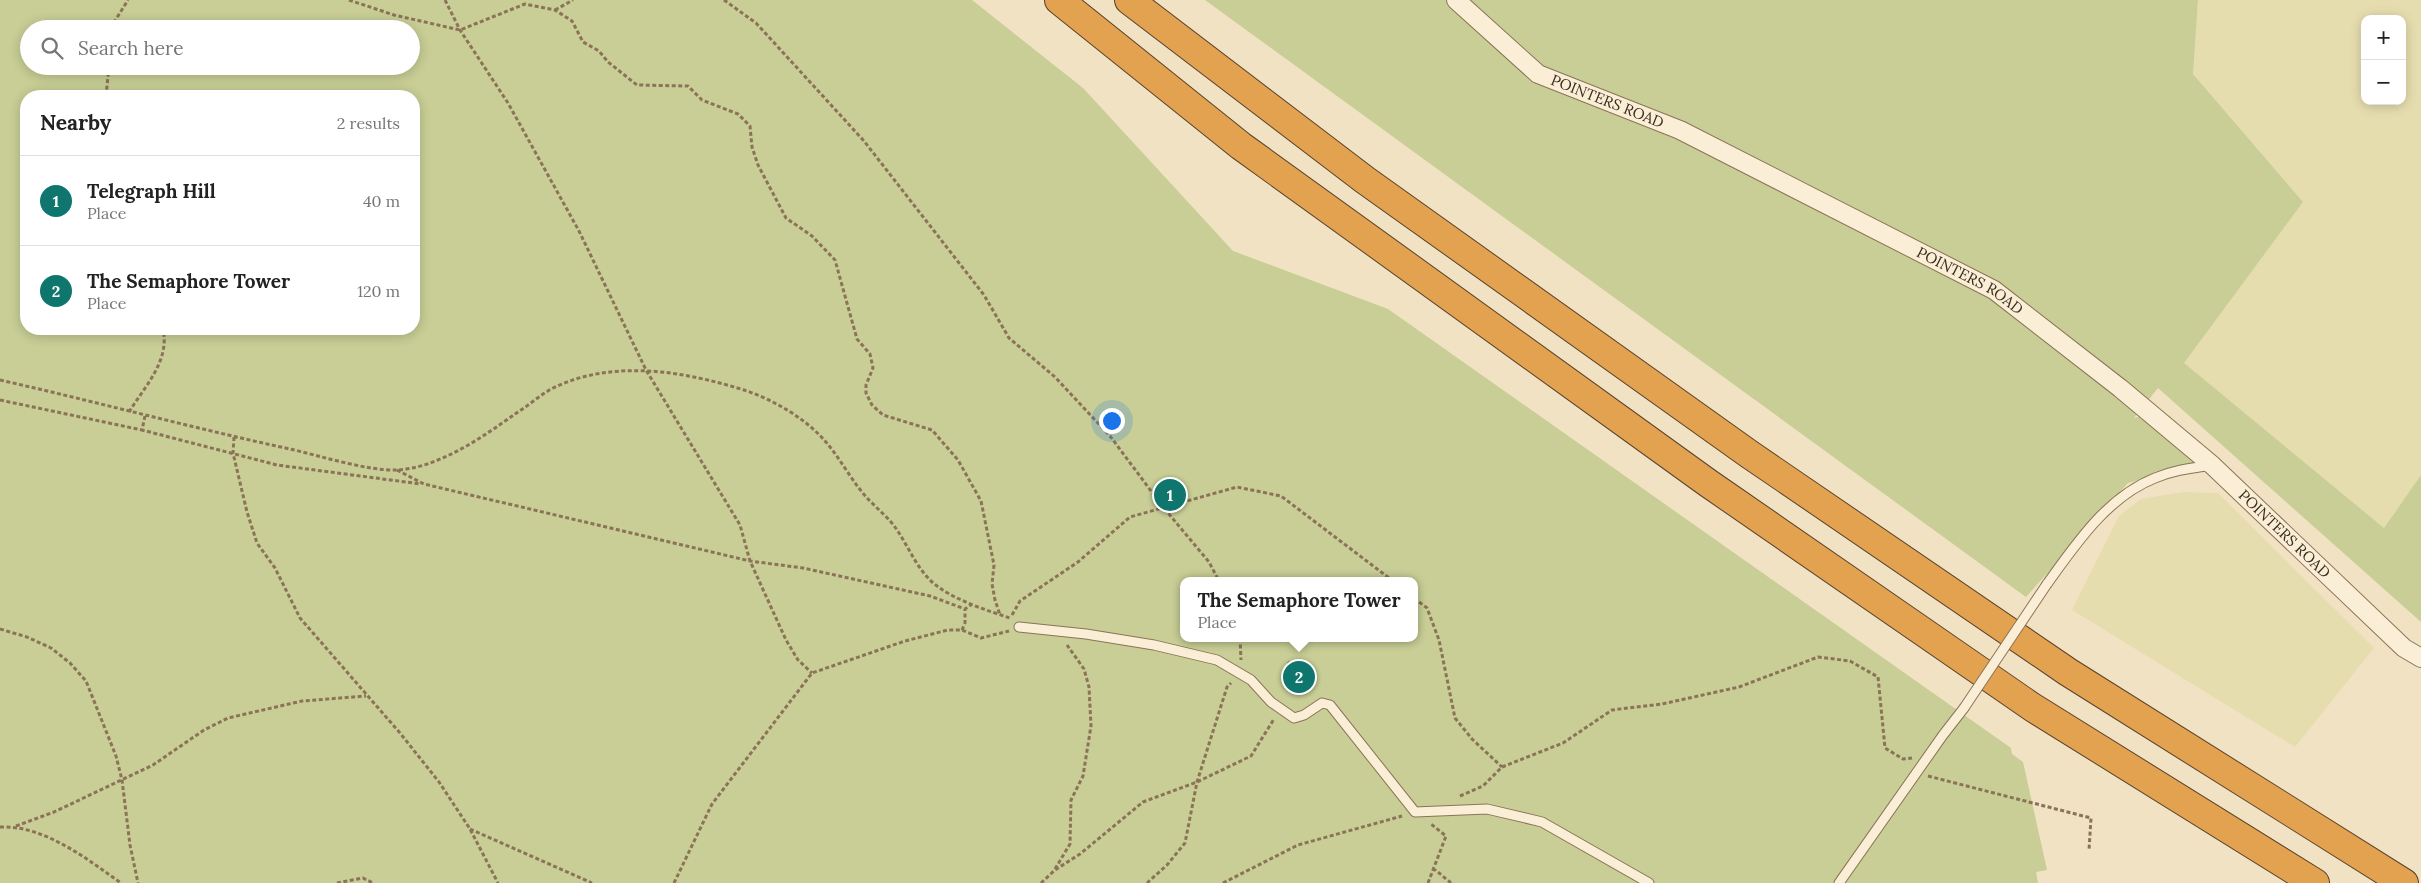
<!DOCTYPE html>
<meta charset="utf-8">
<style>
:root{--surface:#fff;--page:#f6f6f6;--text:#222;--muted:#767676;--line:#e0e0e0;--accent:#0f766e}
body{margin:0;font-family:Lora,serif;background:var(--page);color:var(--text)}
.controls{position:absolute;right:15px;top:15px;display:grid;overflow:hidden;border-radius:10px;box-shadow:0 2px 12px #0003}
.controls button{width:45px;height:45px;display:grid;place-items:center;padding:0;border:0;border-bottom:1px solid var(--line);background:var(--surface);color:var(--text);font:25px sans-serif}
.you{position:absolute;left:1111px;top:420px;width:18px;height:18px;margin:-12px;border:4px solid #fff;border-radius:50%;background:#1a73e8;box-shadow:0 0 0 8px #1a73e833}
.badge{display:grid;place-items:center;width:32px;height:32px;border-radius:50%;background:var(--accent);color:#fff;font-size:16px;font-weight:700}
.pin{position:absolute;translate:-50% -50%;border:2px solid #fff;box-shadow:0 1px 5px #0006}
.popup{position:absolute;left:1180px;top:577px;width:238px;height:65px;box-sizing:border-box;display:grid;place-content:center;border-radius:10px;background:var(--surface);filter:drop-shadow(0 1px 4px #0005);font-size:16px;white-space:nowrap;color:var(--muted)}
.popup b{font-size:19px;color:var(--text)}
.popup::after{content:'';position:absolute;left:50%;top:100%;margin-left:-10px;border:10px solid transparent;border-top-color:var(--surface)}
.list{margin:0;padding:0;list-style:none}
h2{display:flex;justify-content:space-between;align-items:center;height:65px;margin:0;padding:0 20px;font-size:21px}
h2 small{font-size:16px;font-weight:400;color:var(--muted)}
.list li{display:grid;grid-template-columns:32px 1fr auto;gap:15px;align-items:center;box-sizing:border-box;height:90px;padding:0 20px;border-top:1px solid var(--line)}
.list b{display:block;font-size:19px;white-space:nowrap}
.list p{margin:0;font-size:16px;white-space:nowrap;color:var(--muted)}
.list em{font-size:16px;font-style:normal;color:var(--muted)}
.icon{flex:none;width:28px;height:28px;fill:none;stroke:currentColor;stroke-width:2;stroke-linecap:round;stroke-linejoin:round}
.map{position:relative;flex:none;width:2421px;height:883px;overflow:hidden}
.search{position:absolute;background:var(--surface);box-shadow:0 2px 12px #0003;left:20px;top:20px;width:400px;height:55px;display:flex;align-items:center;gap:12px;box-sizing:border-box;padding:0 18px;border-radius:28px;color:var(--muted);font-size:19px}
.panel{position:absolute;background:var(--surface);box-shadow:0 2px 12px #0003;left:20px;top:90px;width:400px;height:245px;border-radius:20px}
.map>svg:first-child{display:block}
.farmland{fill:#e6ddaf;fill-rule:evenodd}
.green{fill:#c8ce95;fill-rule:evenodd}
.building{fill:#d09c76;stroke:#8b5c3d}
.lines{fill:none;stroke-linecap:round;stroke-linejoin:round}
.service-casing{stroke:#8b7358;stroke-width:11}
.minor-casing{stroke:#8b7358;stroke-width:20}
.motorway-casing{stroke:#58412d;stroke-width:30}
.path{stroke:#8b7358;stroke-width:3;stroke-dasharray:4 2.5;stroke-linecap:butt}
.service{stroke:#faefd6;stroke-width:9}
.minor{stroke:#faefd6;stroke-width:18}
.motorway{stroke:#e3a24f;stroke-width:28}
.service-bridge-casing{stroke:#8b7358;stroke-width:11;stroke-linecap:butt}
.service-bridge{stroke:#faefd6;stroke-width:9}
.labels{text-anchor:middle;stroke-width:5;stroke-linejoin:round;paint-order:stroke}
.street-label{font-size:15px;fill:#3a2b1d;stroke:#f7ecd2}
</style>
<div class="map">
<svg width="2421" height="883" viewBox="0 0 2421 883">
<rect width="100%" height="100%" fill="#f0e2c2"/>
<!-- farmland -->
<path class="farmland" d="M2198 0H2421V475L2384 528 2183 363 2303 202 2193 74ZM2365 19H2402V101H2365Z
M2183 492 2218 493 2374 648 2295 747 2072 610 2119 516 2141 499Z"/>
<!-- green -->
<path class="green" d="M0 0H972L1083 88 1233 251 1388 309 2011 748 2012 754 2023 762 2047 870 2036 872 2038 883H0ZM29 29H411V66H29ZM26 96H414V329H26ZM1184 581H1414V638H1184Z
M1205 0H2198L2193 74 2303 202 2184 363 2384 528 2421 475V622L2158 388 2134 418 2141 416 2199 463 2128 483 2026 597Z"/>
<!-- building -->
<path class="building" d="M1288 662 1300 663 1305 668 1304 691 1288 674Z"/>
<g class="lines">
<!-- service casing -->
<g class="service-casing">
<path id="service" d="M2047 584C2076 544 2107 497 2155 478 2174 470 2193 468 2212 465
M1019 627 1086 634 1154 645 1217 660 1251 680 1271 702 1294 718 1304 715 1322 703 1330 705 1415 812 1487 809 1542 822 1649 883
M1839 883 1943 735 1964 708"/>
</g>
<!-- minor casing -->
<g class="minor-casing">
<g id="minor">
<path id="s1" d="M1456 0 1538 74 1680 130 1994 290 2120 388 2212 465 2404 648 2421 658"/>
</g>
</g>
<!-- motorway casing -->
<g class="motorway-casing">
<path id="motorway" d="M1059 0 1241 146 1708 483 2032 707 2315 883
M1129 0 1365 180 1749 454 2068 672 2404 883"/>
</g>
<!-- path -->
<path class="path" d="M349 0 394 15 460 30 525 4 555 10 572 21 583 42 599 51 608 62 637 85 688 86 702 100 738 114 750 126 752 147 758 165 786 218 812 236 835 260 857 339 870 354 873 368 866 385V393L872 405 883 415 932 430 958 460 981 501 994 565 992 584 995 600 1000 615
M445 0 460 30 508 103 579 231 646 370 740 525 750 561 786 640 798 660 812 673
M724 0 756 23 864 141 984 295 1009 338 1055 377 1110 436 1163 507 1209 562 1219 581
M555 10 573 0
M113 29V24L128 0
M106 96 109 66
M0 380C97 402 193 428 290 449 321 456 367 471 397 470 438 468 483 437 515 414 528 406 540 395 553 388 613 359 683 371 744 390 774 400 805 418 825 441 839 457 849 476 862 492 873 506 888 516 897 530 910 549 918 572 937 586 957 601 986 610 1010 618
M0 400 142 430
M129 412C145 386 170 361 163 329
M145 416 142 430 277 465 421 484
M234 437 233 453 247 512 257 543 275 568 300 618 400 733 439 782 470 829 498 883
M397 470 424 484 750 561 803 568 930 596 965 609 972 604
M1414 598 1427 608 1439 640 1455 718 1472 739 1502 767
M1012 615 1020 601 1078 562 1130 517 1237 487 1281 496 1393 581
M0 629 27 637 51 648 70 663 86 681 116 756 122 780 130 845 138 883
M962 630 965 623V609
M1240 638 1241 660
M1928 776 2091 818 2089 850
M1460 796 1483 786 1502 767 1563 743 1612 710 1662 704 1739 687 1818 657 1850 661 1878 677 1885 748 1903 759 1912 758
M16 826 54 812 153 765 204 730 228 718 302 701 366 696
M0 827C44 825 87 859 121 883
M470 829 592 883
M1433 868 1451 883
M1055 869 1070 844 1071 800 1083 776 1091 726 1089 687 1084 669 1067 645
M337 883 363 878 373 883
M674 883 712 804 812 673 905 641 948 630H962L981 638 1009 631
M1041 883 1055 870 1080 854 1143 802 1197 782 1251 756 1274 719
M1147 883 1167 865 1185 843 1197 782 1227 687 1231 683
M1223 883 1298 845 1402 816
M1428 883 1446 836 1431 824"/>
<!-- service -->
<use href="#service" class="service"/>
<!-- minor -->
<use href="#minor" class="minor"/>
<!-- motorway -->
<use href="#motorway" class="motorway"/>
<!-- service-bridge casing -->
<g class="service-bridge-casing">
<path id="service-bridge" d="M1964 708 2047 584"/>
</g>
<!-- service-bridge -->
<use href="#service-bridge" class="service-bridge"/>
</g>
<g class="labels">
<!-- street labels -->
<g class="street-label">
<text dy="5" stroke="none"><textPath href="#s1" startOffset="185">POINTERS ROAD</textPath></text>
<text dy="5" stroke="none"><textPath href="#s1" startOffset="590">POINTERS ROAD</textPath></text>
<text dy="5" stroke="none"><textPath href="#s1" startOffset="995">POINTERS ROAD</textPath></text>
</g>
</g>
</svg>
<div class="controls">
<button>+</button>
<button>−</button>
</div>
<div class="you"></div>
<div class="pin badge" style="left:1170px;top:495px">1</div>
<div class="pin badge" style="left:1299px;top:677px">2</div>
<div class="popup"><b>The Semaphore Tower</b>Place</div>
<div class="search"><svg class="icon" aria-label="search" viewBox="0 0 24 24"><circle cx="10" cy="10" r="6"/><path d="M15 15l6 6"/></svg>Search here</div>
<section class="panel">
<h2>Nearby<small>2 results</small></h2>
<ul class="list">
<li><span class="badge">1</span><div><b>Telegraph Hill</b><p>Place</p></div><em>40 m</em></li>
<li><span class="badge">2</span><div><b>The Semaphore Tower</b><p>Place</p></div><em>120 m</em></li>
</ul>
</section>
</div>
